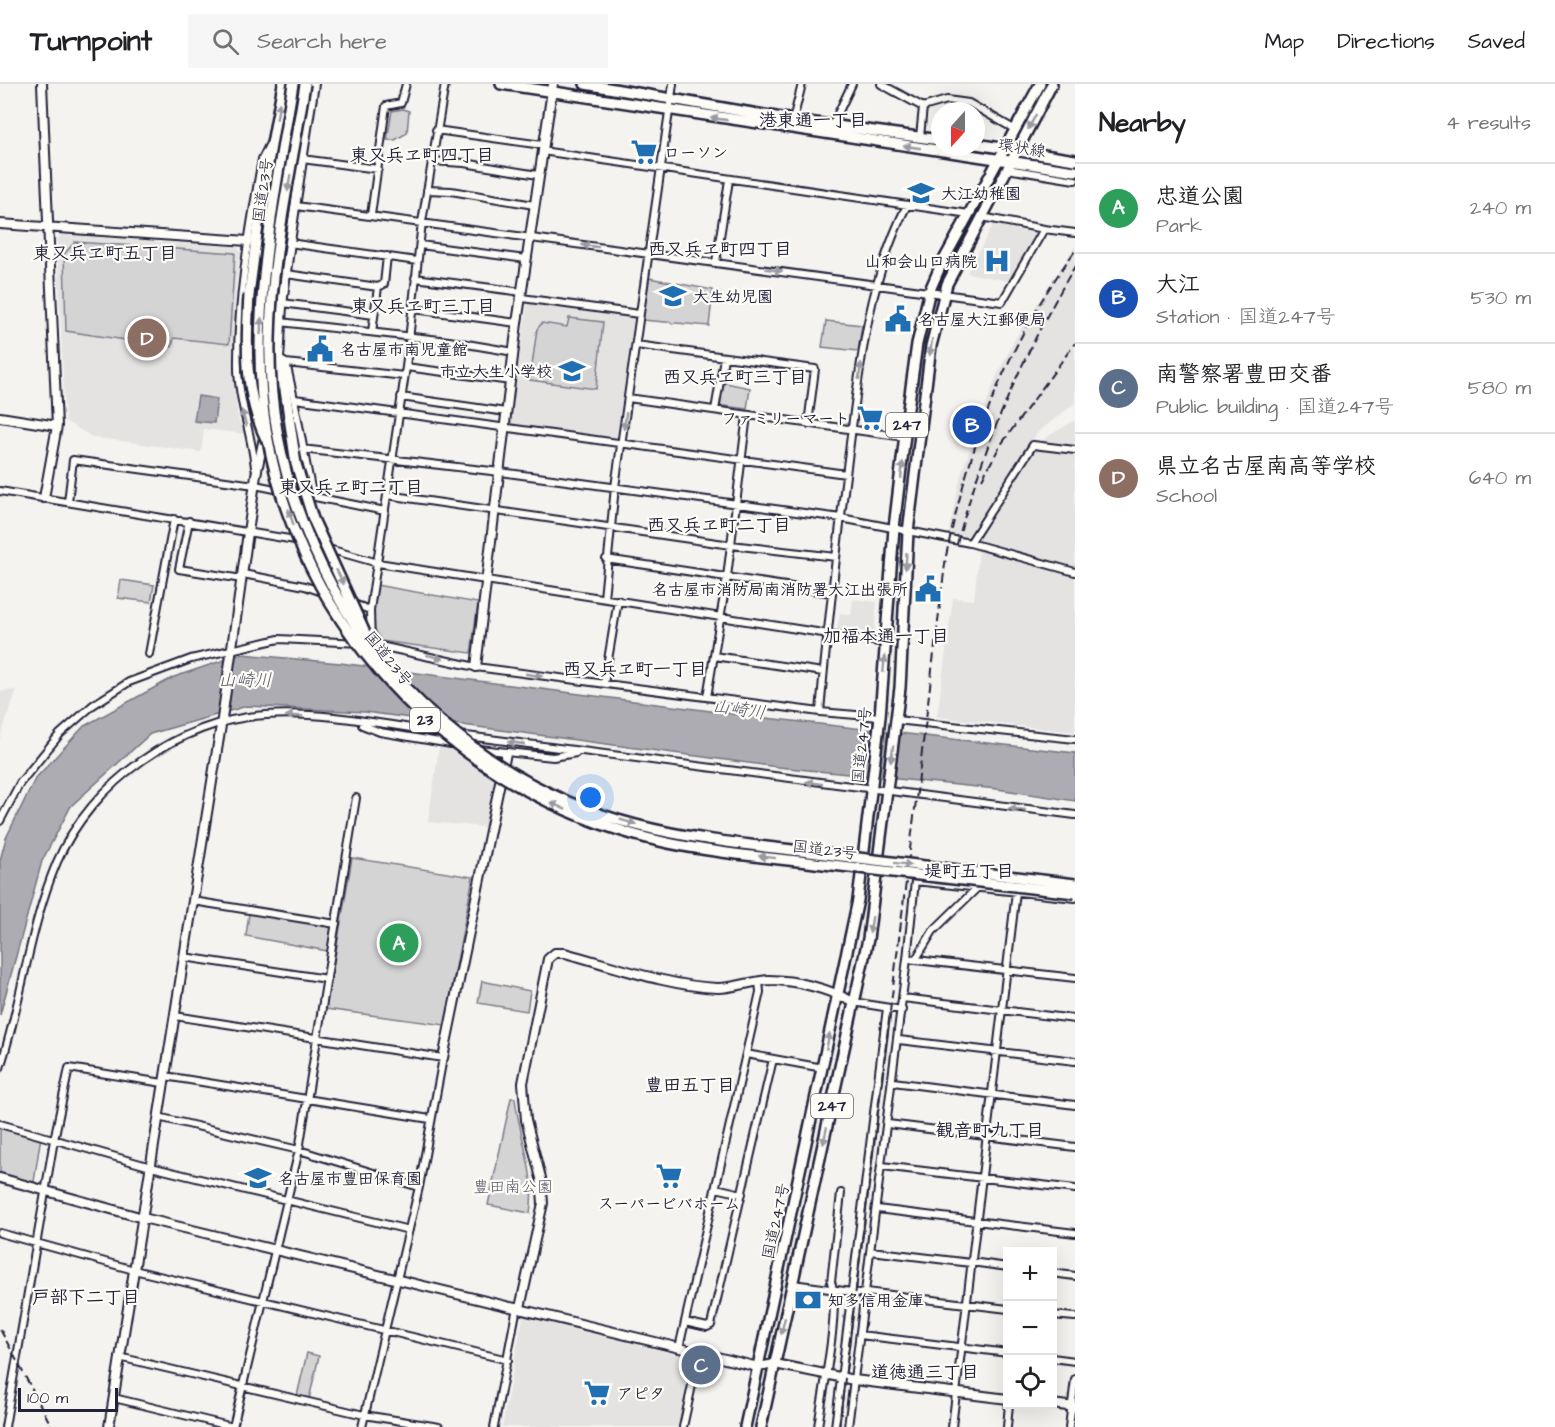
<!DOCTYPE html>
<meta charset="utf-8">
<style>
:root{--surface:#fff;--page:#f6f6f6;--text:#202124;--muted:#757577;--line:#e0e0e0;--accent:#1f6fb2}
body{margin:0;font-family:"Architects Daughter","Klee One",sans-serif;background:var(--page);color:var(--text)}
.controls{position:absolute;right:18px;bottom:18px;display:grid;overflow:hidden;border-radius:0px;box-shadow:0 6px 24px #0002}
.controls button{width:54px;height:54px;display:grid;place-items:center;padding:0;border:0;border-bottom:2px solid var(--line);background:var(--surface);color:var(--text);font:30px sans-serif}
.compass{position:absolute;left:931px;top:18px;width:54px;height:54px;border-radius:50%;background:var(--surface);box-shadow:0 6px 24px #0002;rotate:201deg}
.scale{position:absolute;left:18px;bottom:15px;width:100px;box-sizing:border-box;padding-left:6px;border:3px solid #22223b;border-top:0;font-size:16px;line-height:21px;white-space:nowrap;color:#22223b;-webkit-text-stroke:4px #fdfcf7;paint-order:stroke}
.you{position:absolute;left:591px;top:714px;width:21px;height:21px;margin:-15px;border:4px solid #fff;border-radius:50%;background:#1a73e8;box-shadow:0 0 0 9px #1a73e833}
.badge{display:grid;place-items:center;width:39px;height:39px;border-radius:50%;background:var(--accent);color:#fff;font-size:20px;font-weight:700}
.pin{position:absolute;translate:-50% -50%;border:3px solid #fff;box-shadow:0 2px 6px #0006}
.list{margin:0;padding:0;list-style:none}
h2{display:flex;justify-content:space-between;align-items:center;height:78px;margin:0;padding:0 24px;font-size:26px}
h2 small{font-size:20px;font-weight:400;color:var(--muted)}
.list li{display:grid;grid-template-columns:39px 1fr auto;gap:18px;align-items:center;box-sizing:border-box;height:90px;padding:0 24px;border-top:2px solid var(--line)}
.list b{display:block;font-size:22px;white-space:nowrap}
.list p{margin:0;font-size:20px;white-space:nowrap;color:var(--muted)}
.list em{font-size:20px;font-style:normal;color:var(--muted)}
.icon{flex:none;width:33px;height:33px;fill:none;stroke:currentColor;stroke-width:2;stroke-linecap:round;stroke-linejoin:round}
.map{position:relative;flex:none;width:1075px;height:1343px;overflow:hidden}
header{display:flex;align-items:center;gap:36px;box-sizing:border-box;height:84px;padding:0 30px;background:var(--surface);border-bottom:2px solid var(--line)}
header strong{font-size:28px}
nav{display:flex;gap:33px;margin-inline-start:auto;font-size:21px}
.search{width:420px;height:54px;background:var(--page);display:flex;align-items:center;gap:15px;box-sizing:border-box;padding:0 21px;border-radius:0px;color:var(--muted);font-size:22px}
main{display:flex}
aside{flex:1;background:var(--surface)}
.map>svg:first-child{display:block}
.built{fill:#e4e3e2}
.green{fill:#d5d4d5;stroke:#7c7b88;stroke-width:1.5}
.water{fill:#acacb2;stroke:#757582;stroke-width:1.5}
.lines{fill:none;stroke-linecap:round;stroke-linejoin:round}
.minor-casing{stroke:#22223b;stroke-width:10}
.tertiary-casing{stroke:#22223b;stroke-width:12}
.primary-casing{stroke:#22223b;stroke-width:14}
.trunk-casing{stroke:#22223b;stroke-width:14}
.minor{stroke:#fdfcf7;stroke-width:6}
.tertiary{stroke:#fdfcf7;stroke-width:8}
.primary{stroke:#fdfcf7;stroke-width:9}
.trunk{stroke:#fdfcf7;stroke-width:9}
.rail{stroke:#22223b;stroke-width:2;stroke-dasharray:9 4.5;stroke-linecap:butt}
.trunk-bridge-casing{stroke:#22223b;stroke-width:14;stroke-linecap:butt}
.trunk-bridge{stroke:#fdfcf7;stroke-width:9}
.oneway{fill:#9a9aa2}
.labels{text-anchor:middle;stroke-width:4.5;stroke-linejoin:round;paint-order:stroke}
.shield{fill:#fdfcf7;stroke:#646373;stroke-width:1.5}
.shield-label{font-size:15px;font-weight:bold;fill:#22223b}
.street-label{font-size:16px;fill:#22223b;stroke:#fdfcf7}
.poi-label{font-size:16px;font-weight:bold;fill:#22223b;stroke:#fdfcf7;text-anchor:start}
.park-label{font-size:16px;fill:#585769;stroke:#fdfcf7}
.neighbourhood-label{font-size:18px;font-weight:bold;fill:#22223b;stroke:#fdfcf7}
.water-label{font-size:18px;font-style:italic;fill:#59596b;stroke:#fdfcf7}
</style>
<header>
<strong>Turnpoint</strong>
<div class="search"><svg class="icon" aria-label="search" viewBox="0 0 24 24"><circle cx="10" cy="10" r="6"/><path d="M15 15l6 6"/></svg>Search here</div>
<nav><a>Map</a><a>Directions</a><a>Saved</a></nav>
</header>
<main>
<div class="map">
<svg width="1075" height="1343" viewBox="0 0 1075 1343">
<rect width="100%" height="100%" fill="#f4f3ef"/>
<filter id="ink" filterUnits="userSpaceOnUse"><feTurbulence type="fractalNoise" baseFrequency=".0167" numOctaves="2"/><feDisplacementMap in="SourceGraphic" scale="12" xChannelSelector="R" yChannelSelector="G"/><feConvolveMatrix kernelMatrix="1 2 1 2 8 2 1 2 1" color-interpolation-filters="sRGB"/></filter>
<g filter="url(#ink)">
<!-- built -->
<path class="built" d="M993 141 1036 149 1009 197 967 189Z
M61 151 237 163 241 168 235 205 234 299 238 335 245 350 204 345 201 368 92 353 65 337 57 155Z
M1075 162V319L1037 349 970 452 965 454 948 451 961 390 995 296 1016 253Z
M528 217 634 234 617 355 509 340Z
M1075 336V362L1039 358Z
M1037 365 1075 370V484L977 455Z
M979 466 1075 492V648L937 633 953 514 974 516Z
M853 515 877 518 874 553 837 547 840 529 851 531Z
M17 606 2 648 0 657V607Z
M439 664 500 669 502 674 491 706 485 743 428 738Z
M523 1233 692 1274 678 1343H502Z"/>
<!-- green -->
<path class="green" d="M403 25 409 27 407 49 395 56H387L392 27Z
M75 158 235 169 229 260 174 254 172 263 66 247 64 170Z
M649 194 713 206 709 242 643 236Z
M569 234 603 238 596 305 530 296 537 245 542 239 567 243Z
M826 237 862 241 858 267 822 263Z
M721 298 750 304 747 325 717 321Z
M121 496 154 501 151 518 118 514Z
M376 501 478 519 471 569 381 557 373 541Z
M352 774 473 793 445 941 326 925Z
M249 829 332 842 328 867 246 852Z
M482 897 530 907 527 927 478 919Z
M511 1014H515C519 1054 537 1089 530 1129L488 1121Z
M0 1040 41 1052 33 1104 0 1094Z
M307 1269 319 1272 309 1315 297 1312Z"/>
<!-- water -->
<path class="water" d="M198 312 217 315 214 339 194 337Z
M242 570 340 579 749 632 1075 669V717L997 705 778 683 365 628 247 622 150 650 71 722 42 777 0 931V776L6 754 35 695 84 642 174 593Z"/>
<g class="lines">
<!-- minor casing -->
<g class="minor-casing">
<path id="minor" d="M881 0 923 23 947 16 969 19 1014 45
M793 36 802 0
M832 42 852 0
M436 46 542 61
M920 53 923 23
M542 67 969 130
M302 75 378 85
M431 77 464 79 538 91
M1007 85 1075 96
M427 106 451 107 534 121
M296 122 1002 218 1044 145 1075 149
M371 131 386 22 401 19 406 0
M982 133 1044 145
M289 159 417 177
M420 161 526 175
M716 178 729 96
M286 190 378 203
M415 194 522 208
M522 214 639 230
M282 219 374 231
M414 225 517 239
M280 238 449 257 514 268
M372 248 378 203 384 200 387 172
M636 261 815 285 808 340
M281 276 286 279C297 323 303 368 313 413
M286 279 404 292
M406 283 511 297
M401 313 506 328
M628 314 905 353
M295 315 846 390
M715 326 724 274
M302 365 500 388 841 434 970 459 1033 361 1075 366
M255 384C252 350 239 321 238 285 237 215 250 144 262 75L269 61
M0 407 301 457
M387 411 731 461 836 473
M68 418 73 376 255 401 385 427
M189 437 179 485 242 495
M970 459 1075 488
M311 460 378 479 886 559
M606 475 832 509
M243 490 305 502 325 509
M604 514 615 403 673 0
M351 519 370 526
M371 560 476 583 820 628 880 633
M371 560 370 526 406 283 422 138 445 0
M149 570 174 435
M714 572 823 588
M604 600 618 516
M707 613 727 493 747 331
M820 628C827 546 837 464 847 383 859 291 865 205 907 121
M896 636 1075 655
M362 641 380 648 457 661
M459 651 1075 731
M479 665 553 673 576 669
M0 737 20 699 60 650 93 621 129 598 191 575 279 555 360 559
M193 817 336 840
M184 873 327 895
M907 875 915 797 1075 814
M916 875 933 847 978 803
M903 914 1075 935
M853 918 902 926
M175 932 443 974 419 1103 362 1343
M899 956 1075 977
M746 970 823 984
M0 984C22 917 29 844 57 778 91 699 179 636 266 631 324 627 386 641 443 649
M165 992 430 1035
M893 998 1075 1021
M158 1033 299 1066 419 1103
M0 1040 151 1083 409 1146
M888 1040 1075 1063
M882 1082 1075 1105
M716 1104 742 1110
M877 1125 1075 1149
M0 1149 134 1186 508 1276
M871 1167 971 1179
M971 1178 1008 1183
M1052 1189 1075 1192
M793 1200 866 1210
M866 1208 1008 1225
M1052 1231 1075 1233
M685 1238 707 1243 711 1241 773 975
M860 1251 1008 1269
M679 1264 760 908 759 897
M119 1273 364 1331 439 1343
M1052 1274 1075 1277
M114 1314 233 1343
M5 1343 54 1056 69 984 163 999
M233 1343 299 1066 356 714
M494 1343 517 1223
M683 1343 699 1269
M818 1343C822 1312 841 1222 831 1198L841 1109
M835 1343 887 924
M848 1343 907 875 1075 894
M952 1343 1016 808
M1007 1343 1009 1320
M1069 1343 1075 1295"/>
</g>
<!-- tertiary casing -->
<g class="tertiary-casing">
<path id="tertiary" d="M42 0 57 342 44 414
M0 140 248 157
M274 308C282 274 279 247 283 213 291 142 303 71 314 0
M0 333 57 342
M476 583 517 239 553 0
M443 974 506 669
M0 1094 143 1134 758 1283 775 1280 854 1296 1008 1315
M520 1224 543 1119 541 1094 526 1036 523 999 548 875 555 869H565C614 882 667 902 718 904 735 904 752 897 769 896 796 896 829 905 853 918
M1052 1320 1075 1323
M109 1343 222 635 256 391 265 349"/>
</g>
<!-- primary casing -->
<g class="primary-casing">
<path id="primary" d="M501 0 1075 87
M585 0 793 36 940 56
M976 60 1075 76"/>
</g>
<!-- trunk casing -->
<g class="trunk-casing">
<path id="trunk" d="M249 211 261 119 283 0
M281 279 296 380
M745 1343 858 816 880 633 894 444 908 325 917 260 930 206 940 183 1040 0
M761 1343 868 855 900 604 908 448 931 262 947 200 1052 0"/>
</g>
<!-- minor -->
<use href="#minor" class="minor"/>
<!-- tertiary -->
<use href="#tertiary" class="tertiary"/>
<!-- primary -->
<use href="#primary" class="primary"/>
<!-- trunk -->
<use href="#trunk" class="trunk"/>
<!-- rail -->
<path class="rail" d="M982 395 1000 362 1075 259
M957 460C983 361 1023 270 1075 182
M0 1245 52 1343
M839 1343 946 472C969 362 1007 258 1075 167"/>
<!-- trunk-bridge casing -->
<g class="trunk-bridge-casing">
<path id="trunk-bridge" d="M293 0C279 85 260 181 260 266 259 493 417 687 632 750 690 767 754 772 815 779 902 789 988 799 1075 809
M305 0C292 84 271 171 270 256 268 343 292 428 333 504 396 620 509 708 636 741 698 757 762 762 825 770 908 780 992 790 1075 800
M249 211C246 262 244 311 267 357
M296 380 313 435 365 549"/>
</g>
<!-- trunk-bridge -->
<use href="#trunk-bridge" class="trunk-bridge"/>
</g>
<!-- one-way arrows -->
<defs><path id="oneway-solid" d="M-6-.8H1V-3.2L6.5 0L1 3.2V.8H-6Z" transform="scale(1.5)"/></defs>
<g class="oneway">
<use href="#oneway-solid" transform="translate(278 27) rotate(-81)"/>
<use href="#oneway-solid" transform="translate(719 35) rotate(-172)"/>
<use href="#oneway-solid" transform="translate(1032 38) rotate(118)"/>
<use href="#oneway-solid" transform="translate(912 63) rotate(-172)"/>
<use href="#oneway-solid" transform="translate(289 99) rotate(99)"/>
<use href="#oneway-solid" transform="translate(590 162) rotate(-172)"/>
<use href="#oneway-solid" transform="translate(774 186) rotate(8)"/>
<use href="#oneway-solid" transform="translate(261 242) rotate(-87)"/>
<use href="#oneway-solid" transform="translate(931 263) rotate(99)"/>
<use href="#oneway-solid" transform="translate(860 287) rotate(-82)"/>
<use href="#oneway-solid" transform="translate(244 334) rotate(-106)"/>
<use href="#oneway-solid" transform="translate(625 337) rotate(98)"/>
<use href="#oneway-solid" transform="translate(902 386) rotate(-84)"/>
<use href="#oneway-solid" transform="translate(291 433) rotate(-108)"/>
<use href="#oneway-solid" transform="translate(906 477) rotate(93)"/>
<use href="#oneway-solid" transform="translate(340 493) rotate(64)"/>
<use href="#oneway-solid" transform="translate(435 573) rotate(14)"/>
<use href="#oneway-solid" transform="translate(884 580) rotate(-85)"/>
<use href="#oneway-solid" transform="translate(534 591) rotate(8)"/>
<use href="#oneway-solid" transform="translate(294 632) rotate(-178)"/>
<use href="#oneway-solid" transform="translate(516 659) rotate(-172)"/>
<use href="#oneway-solid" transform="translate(892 670) rotate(98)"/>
<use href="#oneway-solid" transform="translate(814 699) rotate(-172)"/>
<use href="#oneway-solid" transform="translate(558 722) rotate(-155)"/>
<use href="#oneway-solid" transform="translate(1017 725) rotate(-174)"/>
<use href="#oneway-solid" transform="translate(628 738) rotate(17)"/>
<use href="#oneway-solid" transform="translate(767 773) rotate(-173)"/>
<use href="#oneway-solid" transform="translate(903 780) rotate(7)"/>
<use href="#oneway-solid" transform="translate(871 841) rotate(99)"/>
<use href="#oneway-solid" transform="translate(828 957) rotate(-78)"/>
<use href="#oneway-solid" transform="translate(825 1052) rotate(102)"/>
<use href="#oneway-solid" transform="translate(783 1242) rotate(103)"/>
</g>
</g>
<!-- icons -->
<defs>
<g id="supermarket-bare" transform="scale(2.07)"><path d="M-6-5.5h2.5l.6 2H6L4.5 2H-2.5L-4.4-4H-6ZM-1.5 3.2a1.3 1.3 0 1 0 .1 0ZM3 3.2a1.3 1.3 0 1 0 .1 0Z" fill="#1f6fb2" stroke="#fdfcf7" stroke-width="2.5" paint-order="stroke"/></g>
<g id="school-bare" transform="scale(2.07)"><path d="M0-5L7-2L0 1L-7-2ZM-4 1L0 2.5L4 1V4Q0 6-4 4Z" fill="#1f6fb2" stroke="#fdfcf7" stroke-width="2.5" paint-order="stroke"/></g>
<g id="hospital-bare" transform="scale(2.07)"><path d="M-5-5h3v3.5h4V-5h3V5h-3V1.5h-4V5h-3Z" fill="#1f6fb2" stroke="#fdfcf7" stroke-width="2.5" paint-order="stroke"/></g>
<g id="civic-bare" transform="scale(2.07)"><path d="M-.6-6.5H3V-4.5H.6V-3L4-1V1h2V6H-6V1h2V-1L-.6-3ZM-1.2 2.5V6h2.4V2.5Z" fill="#1f6fb2" stroke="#fdfcf7" stroke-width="2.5" paint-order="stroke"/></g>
<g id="bank-bare" transform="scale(2.07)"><path d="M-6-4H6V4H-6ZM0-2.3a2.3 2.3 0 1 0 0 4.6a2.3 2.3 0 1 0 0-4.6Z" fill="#1f6fb2" stroke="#fdfcf7" stroke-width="2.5" paint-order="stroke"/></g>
</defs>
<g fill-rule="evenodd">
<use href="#supermarket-bare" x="644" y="68"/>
<use href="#school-bare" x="921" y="109"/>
<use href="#hospital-bare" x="997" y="177"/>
<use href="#school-bare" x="673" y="212"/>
<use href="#civic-bare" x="898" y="235"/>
<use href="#civic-bare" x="320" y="265"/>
<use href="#school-bare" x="572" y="287"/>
<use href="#supermarket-bare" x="870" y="334"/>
<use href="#civic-bare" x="928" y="505"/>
<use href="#supermarket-bare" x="669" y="1092"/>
<use href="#school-bare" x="258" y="1094"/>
<use href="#bank-bare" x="808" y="1216"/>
<use href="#supermarket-bare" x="597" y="1309"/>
</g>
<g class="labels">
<!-- shield labels -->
<g class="shield">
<rect x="886" y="329" width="42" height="24" rx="4.5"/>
<rect x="410" y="624" width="30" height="24" rx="4.5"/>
<rect x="811" y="1010" width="42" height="24" rx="4.5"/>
</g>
<g class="shield-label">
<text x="907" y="346">247</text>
<text x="425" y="641">23</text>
<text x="832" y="1027">247</text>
</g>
<!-- street labels -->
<g class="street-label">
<text transform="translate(1022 63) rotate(9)" y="6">環状線</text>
<text transform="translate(262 106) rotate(-82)" y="6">国道23号</text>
<text transform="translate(389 574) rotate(51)" y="6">国道23号</text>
<text transform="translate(861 661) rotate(-84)" y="6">国道247号</text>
<text transform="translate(825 765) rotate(7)" y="6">国道23号</text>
<text transform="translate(775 1137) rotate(-78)" y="6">国道247号</text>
</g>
<!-- poi labels -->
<g class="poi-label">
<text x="664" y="74">ローソン</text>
<text x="941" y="115">大江幼稚園</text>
<text x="977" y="183" text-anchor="end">山和会山口病院</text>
<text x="693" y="218">大生幼児園</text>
<text x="918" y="241">名古屋大江郵便局</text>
<text x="340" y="271">名古屋市南児童館</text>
<text x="552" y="293" text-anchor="end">市立大生小学校</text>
<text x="850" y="340" text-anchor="end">ファミリーマート</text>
<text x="908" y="511" text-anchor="end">名古屋市消防局南消防署大江出張所</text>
<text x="278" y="1100">名古屋市豊田保育園</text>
<text x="669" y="1125" text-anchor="middle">スーパービバホーム</text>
<text x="828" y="1222">知多信用金庫</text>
<text x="617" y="1315">アピタ</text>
</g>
<!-- park labels -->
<g class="park-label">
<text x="513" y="1108">豊田南公園</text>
</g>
<!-- neighbourhood labels -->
<g class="neighbourhood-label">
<text x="813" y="42">港東通一丁目</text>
<text x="422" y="77">東又兵ヱ町四丁目</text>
<text x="720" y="171">西又兵ヱ町四丁目</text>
<text x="105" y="175">東又兵ヱ町五丁目</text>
<text x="423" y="228">東又兵ヱ町三丁目</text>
<text x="735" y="299">西又兵ヱ町三丁目</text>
<text x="351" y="409">東又兵ヱ町二丁目</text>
<text x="719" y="447">西又兵ヱ町二丁目</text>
<text x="886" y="558">加福本通一丁目</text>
<text x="635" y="591">西又兵ヱ町一丁目</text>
<text x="969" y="793">堤町五丁目</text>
<text x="690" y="1007">豊田五丁目</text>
<text x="990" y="1052">観音町九丁目</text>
<text x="86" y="1219">戸部下二丁目</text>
<text x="925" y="1294">道徳通三丁目</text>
</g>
<!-- water labels -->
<g class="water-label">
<text x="245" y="602">山崎川</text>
<text transform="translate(739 625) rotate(8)" y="6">山崎川</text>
</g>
</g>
</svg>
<div class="controls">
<button>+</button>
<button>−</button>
<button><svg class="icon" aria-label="locate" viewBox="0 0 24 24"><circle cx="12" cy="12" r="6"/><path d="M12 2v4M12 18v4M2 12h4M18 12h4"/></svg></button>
</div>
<svg class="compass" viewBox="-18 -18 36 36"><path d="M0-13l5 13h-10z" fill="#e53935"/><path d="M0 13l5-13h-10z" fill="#757577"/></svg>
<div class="scale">100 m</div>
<div class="you"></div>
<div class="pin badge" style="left:399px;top:859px;background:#2e9e5b">A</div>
<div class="pin badge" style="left:972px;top:341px;background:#1a4fb4">B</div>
<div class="pin badge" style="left:701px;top:1281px;background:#5c6f8a">C</div>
<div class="pin badge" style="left:147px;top:254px;background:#8d6e63">D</div>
</div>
<aside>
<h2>Nearby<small>4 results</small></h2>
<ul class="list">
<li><span class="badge" style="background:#2e9e5b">A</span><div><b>忠道公園</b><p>Park</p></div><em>240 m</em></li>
<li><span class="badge" style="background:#1a4fb4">B</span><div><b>大江</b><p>Station · 国道247号</p></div><em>530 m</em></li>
<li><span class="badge" style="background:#5c6f8a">C</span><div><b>南警察署豊田交番</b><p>Public building · 国道247号</p></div><em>580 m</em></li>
<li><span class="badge" style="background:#8d6e63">D</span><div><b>県立名古屋南高等学校</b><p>School</p></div><em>640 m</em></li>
</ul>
</aside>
</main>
